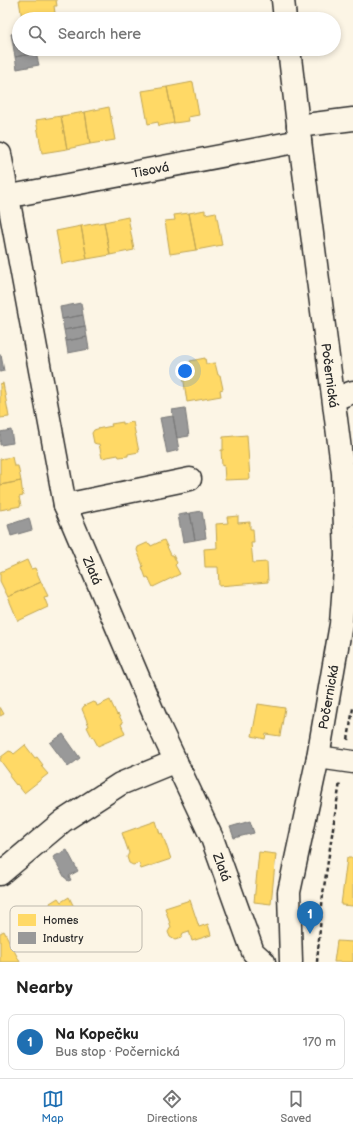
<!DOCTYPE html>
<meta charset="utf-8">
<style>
:root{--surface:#fff;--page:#f2f2f2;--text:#222;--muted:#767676;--line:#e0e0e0;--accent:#1f6fb2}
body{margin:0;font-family:"Balsamiq Sans",sans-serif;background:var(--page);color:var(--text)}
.you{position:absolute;left:185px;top:371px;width:14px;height:14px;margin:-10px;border:3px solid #fff;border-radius:50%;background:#1a73e8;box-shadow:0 0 0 6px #1a73e833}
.badge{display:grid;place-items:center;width:26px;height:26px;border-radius:50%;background:var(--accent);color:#fff;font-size:13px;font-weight:700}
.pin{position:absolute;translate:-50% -33px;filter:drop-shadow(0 1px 2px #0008)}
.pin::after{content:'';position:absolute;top:21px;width:14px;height:12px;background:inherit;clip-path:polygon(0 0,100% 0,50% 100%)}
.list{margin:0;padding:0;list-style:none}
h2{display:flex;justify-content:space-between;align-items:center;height:52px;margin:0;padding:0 16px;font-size:17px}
h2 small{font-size:13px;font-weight:400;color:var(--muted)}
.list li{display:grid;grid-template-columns:26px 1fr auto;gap:12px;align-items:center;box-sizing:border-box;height:56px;margin:0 8px 8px;padding:0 8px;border:1px solid var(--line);border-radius:8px}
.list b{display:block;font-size:15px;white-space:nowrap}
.list p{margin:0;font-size:13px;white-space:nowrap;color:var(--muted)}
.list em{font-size:13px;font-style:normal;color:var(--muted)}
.icon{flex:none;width:22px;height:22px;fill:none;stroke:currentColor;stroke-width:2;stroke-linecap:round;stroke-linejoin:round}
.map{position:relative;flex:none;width:353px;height:962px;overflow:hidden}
.search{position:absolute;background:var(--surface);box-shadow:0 2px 6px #0003;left:12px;right:12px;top:12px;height:44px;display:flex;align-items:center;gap:10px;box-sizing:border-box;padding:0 14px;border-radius:22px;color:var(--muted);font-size:15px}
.sheet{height:116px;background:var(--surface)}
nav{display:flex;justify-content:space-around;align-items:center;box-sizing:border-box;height:56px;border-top:1px solid var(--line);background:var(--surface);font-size:11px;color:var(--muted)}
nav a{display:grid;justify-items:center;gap:2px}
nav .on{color:var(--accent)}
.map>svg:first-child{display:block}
.homes{fill:#ffd966;stroke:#bfa554}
.industry{fill:#999;stroke:#787878}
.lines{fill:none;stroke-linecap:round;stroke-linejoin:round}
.minor-casing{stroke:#2b2b2b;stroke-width:25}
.tertiary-casing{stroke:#2b2b2b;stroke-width:25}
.path{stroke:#2b2b2b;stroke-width:2.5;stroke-dasharray:4 3;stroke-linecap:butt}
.minor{stroke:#fcf5e5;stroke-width:22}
.tertiary{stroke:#fcf5e5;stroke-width:22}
.labels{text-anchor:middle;stroke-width:4;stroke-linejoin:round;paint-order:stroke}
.street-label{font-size:13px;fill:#2b2b2b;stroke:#fcf5e5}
.key{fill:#fcf5e5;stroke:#bdb8ad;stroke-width:1}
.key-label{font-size:11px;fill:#2b2b2b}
</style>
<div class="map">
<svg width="353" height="962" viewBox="0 0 353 962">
<rect width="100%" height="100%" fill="#fcf5e5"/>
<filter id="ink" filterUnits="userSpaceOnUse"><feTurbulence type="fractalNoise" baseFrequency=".025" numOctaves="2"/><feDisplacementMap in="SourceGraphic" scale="8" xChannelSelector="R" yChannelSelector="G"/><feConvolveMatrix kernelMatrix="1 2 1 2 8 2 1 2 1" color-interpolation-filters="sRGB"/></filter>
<g filter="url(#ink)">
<!-- homes -->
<path class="homes" d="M19 0H56L57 6H54L55 13 22 19Z
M193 82 199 115 188 117 189 121 174 123 167 87Z
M167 87 174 123 159 126 158 122 148 124 142 91Z
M109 107 115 140 90 144 85 112Z
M85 112 90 144 67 149 61 116Z
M61 116 67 149 42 153 36 120Z
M205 210V214L216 212 222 245 196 250 189 213Z
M189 213 196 250 170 254 165 221 175 220 174 215Z
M128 217 134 250 110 255 104 222Z
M104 222 110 255 87 259 81 226Z
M81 226 87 259 62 264 56 231Z
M205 358 206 364 215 363 218 375H220L223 389 220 390 221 396 187 402 182 369 191 367 190 361Z
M3 383 9 417 0 418V384Z
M123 422V424L133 422 139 452 128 454V456L119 457 118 455 102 458 99 444H97L94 443 92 433 94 430 97 429 112 426 111 424Z
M247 435 250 479 225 480 224 465 222 466 221 450H223V437Z
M12 457 14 466H18L21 481 0 485V459Z
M21 481 23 496 19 497 21 506 0 510V485Z
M238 516V523L250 522V529H253L254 543H251L253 563 267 562 268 582 219 586 218 567H205L204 549 217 548 216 524 228 523 227 517Z
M164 540 171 555H173L177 563 175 565 180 574 153 587 148 577 146 578 142 567 143 566 137 550 138 547 147 543 150 544 151 546Z
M27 560 31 569 35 568 41 582 8 597 0 581V572Z
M41 582 48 596 44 597 48 607 18 621 8 597Z
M110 700 117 715 118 714 123 723 121 724 125 734 98 746 93 737H92L87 727 89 726 82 709 84 706 93 702 96 703 97 706Z
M258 704 285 708 280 736 266 734 265 739 252 736Z
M0 707 4 714 0 716Z
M25 745 35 758 37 757 43 765 41 766 48 774 24 793 17 784 16 785 9 776 11 775 0 760 1 757 9 751 12 752 14 754Z
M156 821 160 834 162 833 171 859 141 869 139 863 133 865 129 863 127 857 129 853 122 833Z
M259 852 276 854 271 904 254 902Z
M347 858H353V906L341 905Z
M69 897 77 913 76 914 79 920 81 919 89 935 61 949 43 912 51 907 50 903 58 898 61 902Z
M190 900 199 927 208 924 211 935 192 941 189 931 183 933 181 938 175 940 170 937 168 932 171 927 165 908Z
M4 931 20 962H0V933Z
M337 941 353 942V962H334Z"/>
<!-- industry -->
<path class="industry" d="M19 32V44L13 45 11 34Z
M19 44V49H36V53L15 57 13 45Z
M36 53 39 65 17 69 15 57Z
M81 303 83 315 62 319 60 307Z
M83 315 85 326 64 330 62 319Z
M85 326 87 337 66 341 64 330Z
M87 337 89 349 68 353 66 341Z
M0 355H1L4 371 0 372Z
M185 408 189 436 177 438 172 410Z
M173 416 179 450 167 453 160 418Z
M11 430 13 443 0 445V432Z
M202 511 206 538 195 540 190 513Z
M190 513 195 540 183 542 178 515Z
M29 518 32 530 11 536 8 525Z
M63 734 80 758 68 767 50 743Z
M250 821 254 833 234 838 230 827Z
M67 850 78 871 69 876 71 880 68 881 66 878H65L53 857Z"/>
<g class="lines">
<!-- minor casing -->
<g class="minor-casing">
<g id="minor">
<path d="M298 126 353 119"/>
<path id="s1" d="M0 154 65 505 159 726 212 838 253 952 264 962"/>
<path id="s2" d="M0 198 300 141"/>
<path d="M334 399 353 392"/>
<path d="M65 505 190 479"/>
<path d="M318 757 353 762"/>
<path d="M0 874 63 821 120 784 176 761"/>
</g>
</g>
<!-- tertiary casing -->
<g class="tertiary-casing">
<g id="tertiary">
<path d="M283 0 285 19"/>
<path id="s3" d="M289 49 300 141 343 473 346 556 341 624 318 757 289 892 291 962"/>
</g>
</g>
<!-- path -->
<path class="path" d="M348 740 353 708
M317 962 323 894 340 782"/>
<!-- minor -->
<use href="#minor" class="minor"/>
<!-- tertiary -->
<use href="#tertiary" class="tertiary"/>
</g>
</g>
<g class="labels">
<!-- street labels -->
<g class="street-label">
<text dy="5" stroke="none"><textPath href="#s2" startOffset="153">Tisová</textPath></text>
<text dy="5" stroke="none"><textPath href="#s3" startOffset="329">Počernická</textPath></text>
<text dy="5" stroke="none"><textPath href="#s1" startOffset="428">Zlatá</textPath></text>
<text transform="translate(328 697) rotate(-80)" y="5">Počernická</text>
<text dy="5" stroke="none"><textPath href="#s1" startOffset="752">Zlatá</textPath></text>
</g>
</g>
<!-- legend -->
<rect x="10" y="906" width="132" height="46" rx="6" class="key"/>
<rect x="18" y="914" width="18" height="12" fill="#ffd966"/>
<rect x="18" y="932" width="18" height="12" fill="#999"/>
<g class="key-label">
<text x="43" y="924">Homes</text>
<text x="43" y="942">Industry</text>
</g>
</svg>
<div class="you"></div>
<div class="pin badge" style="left:310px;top:934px">1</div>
<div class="search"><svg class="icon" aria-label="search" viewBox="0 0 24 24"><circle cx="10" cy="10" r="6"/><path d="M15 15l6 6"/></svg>Search here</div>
</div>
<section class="sheet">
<h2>Nearby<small></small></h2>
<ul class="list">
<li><span class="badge">1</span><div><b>Na Kopečku</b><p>Bus stop · Počernická</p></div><em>170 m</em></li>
</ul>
</section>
<nav>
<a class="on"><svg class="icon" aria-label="map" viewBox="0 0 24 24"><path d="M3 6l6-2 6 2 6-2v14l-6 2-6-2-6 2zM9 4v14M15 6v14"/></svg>Map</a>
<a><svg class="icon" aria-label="directions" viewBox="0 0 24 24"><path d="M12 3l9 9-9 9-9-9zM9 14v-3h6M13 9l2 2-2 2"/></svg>Directions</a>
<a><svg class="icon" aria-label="saved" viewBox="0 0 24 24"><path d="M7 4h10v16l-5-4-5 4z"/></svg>Saved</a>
</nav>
